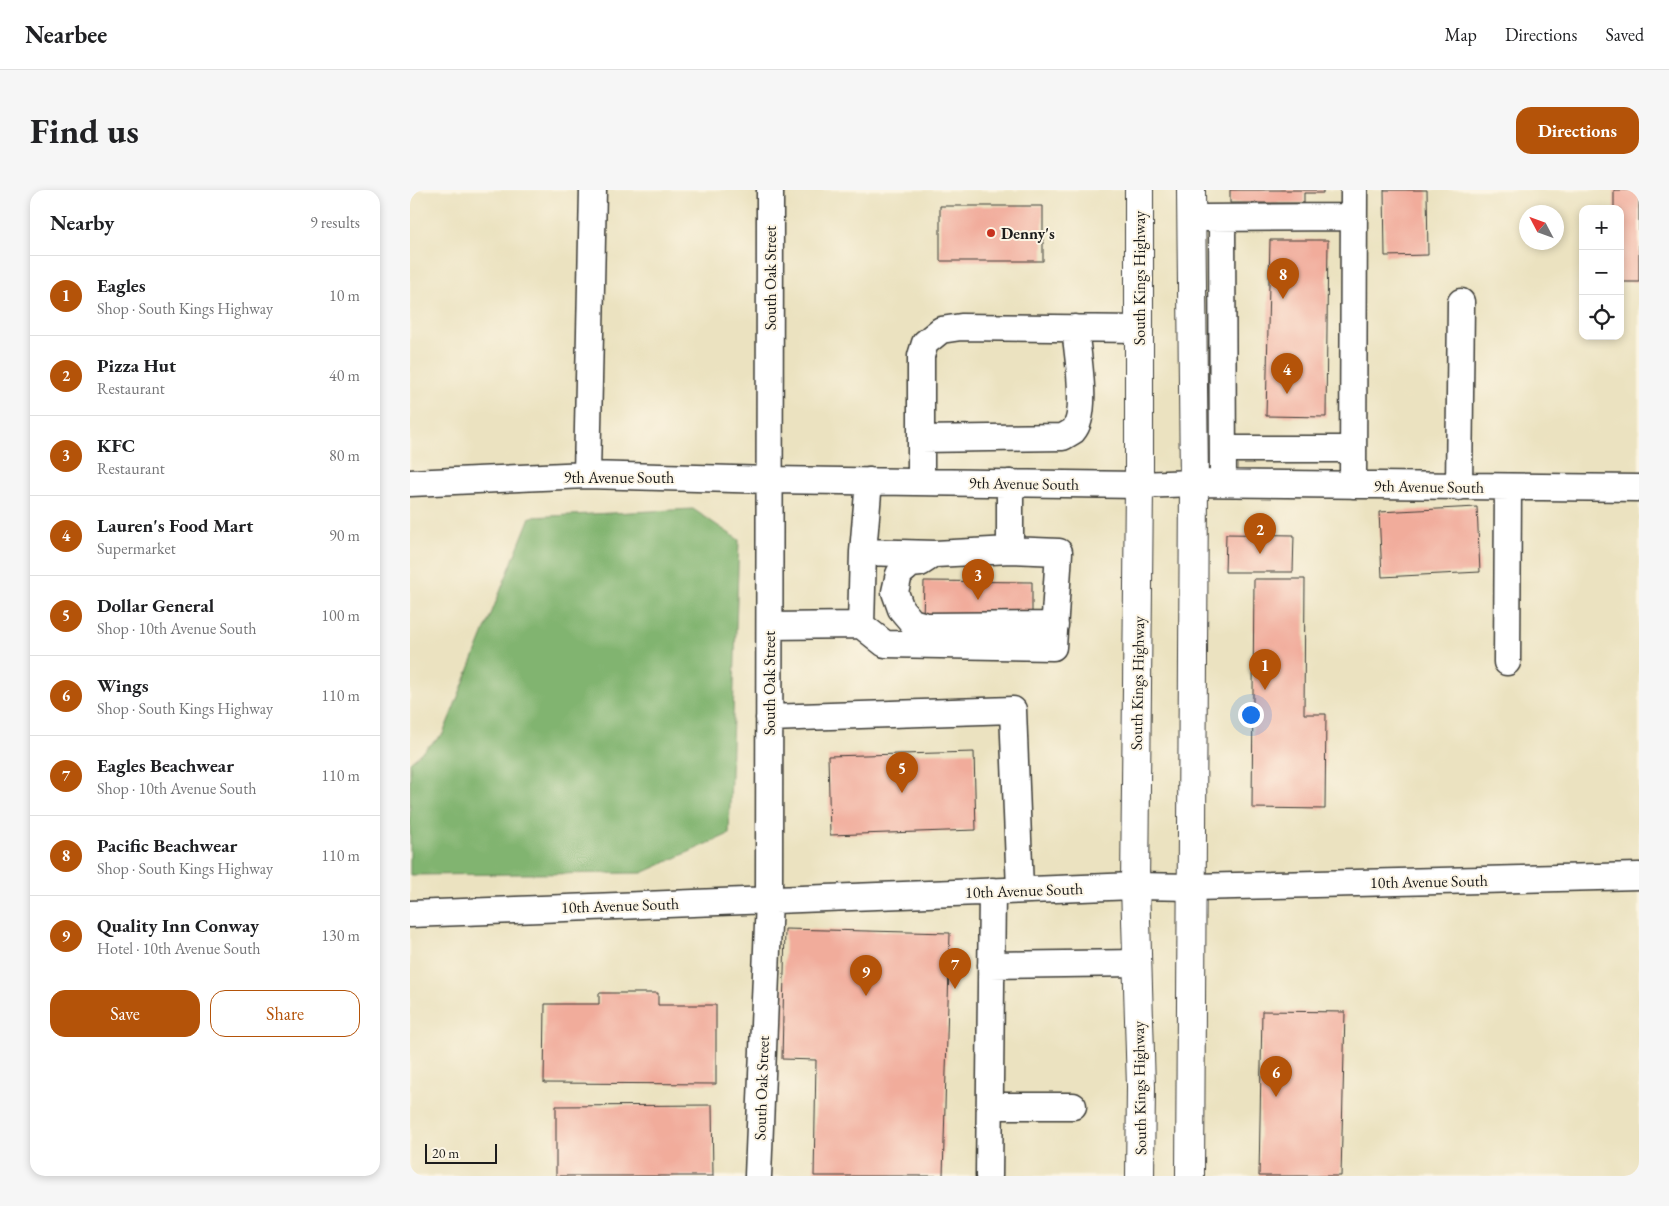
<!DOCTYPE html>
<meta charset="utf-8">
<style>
:root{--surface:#fff;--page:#f6f6f6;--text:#202124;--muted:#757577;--line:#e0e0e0;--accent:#b45309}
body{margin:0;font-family:"EB Garamond",serif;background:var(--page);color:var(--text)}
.controls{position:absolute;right:15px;top:15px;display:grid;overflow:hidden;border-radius:10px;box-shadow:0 2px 8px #0003}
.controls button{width:45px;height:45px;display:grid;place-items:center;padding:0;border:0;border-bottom:1px solid var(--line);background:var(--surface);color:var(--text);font:25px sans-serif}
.compass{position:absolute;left:1109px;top:15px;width:45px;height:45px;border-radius:50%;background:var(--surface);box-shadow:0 2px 8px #0003;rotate:311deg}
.scale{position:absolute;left:15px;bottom:12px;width:72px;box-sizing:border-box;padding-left:5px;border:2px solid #1c1c1c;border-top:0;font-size:14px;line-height:18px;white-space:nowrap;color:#1c1c1c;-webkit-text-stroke:4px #fcf5e5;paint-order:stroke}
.you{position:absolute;left:840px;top:524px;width:18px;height:18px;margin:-12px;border:4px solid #fff;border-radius:50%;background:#1a73e8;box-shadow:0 0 0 8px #1a73e833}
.badge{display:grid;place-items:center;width:32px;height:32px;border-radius:50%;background:var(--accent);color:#fff;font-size:16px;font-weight:700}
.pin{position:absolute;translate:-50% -41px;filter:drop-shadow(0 1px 2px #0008)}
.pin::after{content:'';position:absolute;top:26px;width:18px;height:15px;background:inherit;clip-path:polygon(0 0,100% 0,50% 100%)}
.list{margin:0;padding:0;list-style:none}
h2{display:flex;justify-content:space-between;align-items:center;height:65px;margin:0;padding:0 20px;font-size:21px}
h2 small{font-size:16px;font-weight:400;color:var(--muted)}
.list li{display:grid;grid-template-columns:32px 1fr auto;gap:15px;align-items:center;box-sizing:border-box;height:80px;padding:0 20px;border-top:1px solid var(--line)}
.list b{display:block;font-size:19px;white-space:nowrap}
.list p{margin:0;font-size:16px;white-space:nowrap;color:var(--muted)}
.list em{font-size:16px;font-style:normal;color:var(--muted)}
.actions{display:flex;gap:10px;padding:15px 20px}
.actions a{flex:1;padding:11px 0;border:1px solid var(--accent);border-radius:15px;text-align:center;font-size:18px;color:var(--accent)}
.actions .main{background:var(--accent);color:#fff}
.icon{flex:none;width:28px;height:28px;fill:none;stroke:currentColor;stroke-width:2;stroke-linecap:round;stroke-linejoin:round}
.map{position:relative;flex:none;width:1229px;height:986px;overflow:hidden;border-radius:15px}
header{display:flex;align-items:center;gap:30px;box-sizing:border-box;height:70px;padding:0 25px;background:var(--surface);border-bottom:1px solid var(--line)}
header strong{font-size:24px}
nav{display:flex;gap:28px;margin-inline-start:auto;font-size:18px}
.intro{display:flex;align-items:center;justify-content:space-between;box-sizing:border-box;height:120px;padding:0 30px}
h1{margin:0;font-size:35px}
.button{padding:12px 22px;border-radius:15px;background:var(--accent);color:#fff;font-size:18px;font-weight:700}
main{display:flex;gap:30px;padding:0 30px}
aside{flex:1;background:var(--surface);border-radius:15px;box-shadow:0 2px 8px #0003}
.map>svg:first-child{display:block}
.forest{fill:#81b46f;stroke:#4e6846}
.building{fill:#f1ac9b}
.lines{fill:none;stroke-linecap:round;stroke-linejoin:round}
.minor-casing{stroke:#3b3a35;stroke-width:29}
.major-casing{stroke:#3b3a35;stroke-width:30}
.minor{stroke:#fff;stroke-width:26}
.major{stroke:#fff;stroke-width:28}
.poi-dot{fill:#c8321e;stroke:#fcf5e5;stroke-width:2}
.labels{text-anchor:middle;stroke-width:4;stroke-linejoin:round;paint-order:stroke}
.poi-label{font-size:16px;font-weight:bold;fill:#1c1c1c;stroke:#fcf5e5;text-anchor:start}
.street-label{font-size:16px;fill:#1c1c1c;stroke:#fcf5e5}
</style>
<header>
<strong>Nearbee</strong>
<nav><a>Map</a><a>Directions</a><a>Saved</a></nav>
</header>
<div class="intro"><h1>Find us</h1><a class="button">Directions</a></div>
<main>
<aside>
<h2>Nearby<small>9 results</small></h2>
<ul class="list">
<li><span class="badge">1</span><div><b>Eagles</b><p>Shop · South Kings Highway</p></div><em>10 m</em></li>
<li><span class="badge">2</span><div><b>Pizza Hut</b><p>Restaurant</p></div><em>40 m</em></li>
<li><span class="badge">3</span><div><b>KFC</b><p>Restaurant</p></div><em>80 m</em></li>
<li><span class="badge">4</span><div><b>Lauren's Food Mart</b><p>Supermarket</p></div><em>90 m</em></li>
<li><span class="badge">5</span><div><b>Dollar General</b><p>Shop · 10th Avenue South</p></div><em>100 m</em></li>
<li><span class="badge">6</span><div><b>Wings</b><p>Shop · South Kings Highway</p></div><em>110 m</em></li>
<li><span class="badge">7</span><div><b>Eagles Beachwear</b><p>Shop · 10th Avenue South</p></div><em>110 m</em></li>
<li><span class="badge">8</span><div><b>Pacific Beachwear</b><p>Shop · South Kings Highway</p></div><em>110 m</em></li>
<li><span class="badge">9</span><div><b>Quality Inn Conway</b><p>Hotel · 10th Avenue South</p></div><em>130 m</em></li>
</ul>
<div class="actions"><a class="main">Save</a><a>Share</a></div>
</aside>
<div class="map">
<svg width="1229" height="986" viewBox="0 0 1229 986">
<rect width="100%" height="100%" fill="#fcf5e5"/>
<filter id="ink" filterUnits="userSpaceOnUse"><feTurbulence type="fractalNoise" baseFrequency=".02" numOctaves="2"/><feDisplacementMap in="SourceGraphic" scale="10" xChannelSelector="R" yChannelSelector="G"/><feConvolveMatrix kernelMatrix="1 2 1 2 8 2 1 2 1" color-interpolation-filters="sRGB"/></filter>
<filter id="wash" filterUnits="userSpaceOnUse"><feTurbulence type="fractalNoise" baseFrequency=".0096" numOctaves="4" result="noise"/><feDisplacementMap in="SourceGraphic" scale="20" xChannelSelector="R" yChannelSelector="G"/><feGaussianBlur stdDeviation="1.12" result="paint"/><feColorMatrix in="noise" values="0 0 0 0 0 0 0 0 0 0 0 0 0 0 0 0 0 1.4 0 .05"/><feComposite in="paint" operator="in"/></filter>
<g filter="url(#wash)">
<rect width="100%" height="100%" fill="#ebe2c0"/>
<!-- forest -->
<path class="forest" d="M283 319 329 350 319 644 232 683 0 685V572L33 544 120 327Z"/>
<g id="blocks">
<!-- building -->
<path class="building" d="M820 0H913V3H894V13H820Z
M974 0H1017L1018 65 975 66Z
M1204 0H1229V92H1210V19H1204Z
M530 16H633V71H530Z
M860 50H918L916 227 856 226Z
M1067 317 1070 382 972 387 969 322Z
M816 344 884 345 883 382H815Z
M844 389H895L894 524H916L915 619 842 618Z
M514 391 622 392V430L513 429Z
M564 562 566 640 420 645 418 566Z
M375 739 540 743 533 986H404L406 870 372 869Z
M189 803H248V815H306V894L134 893 135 814H189Z
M852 821 935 822 931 986H849Z
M302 915 303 986H146V916Z"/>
</g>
</g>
<g filter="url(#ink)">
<use href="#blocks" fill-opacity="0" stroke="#3b3a35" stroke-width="1"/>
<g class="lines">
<!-- minor casing -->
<g class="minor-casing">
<path id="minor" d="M794 28 944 27
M812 28 813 293
M511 249 653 247C656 245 660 243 663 241 679 224 667 162 665 138
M813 259H943
M177 285 183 0
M511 291V166L515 153 531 140 551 137 729 139
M0 293 177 285 360 290 729 295 784 293 1229 298
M943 295 944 0
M1049 297 1051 112
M600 360V293
M524 364 510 373 501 374 489 384 485 402 491 419 502 432 516 436 645 435
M451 435 453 362 459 291
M360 436 451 435 475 454 643 457 649 362 600 360 525 364 453 362
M1097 472 1098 297
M359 528 603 520 610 700
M0 724 725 696 783 697 1229 686
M581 775 727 773
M580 916H663
M348 986 359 709 360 0
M579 986 582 701"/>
</g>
<!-- major casing -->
<g class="major-casing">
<path id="major" d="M729 0V295L725 696 731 897 730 986
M780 986 784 293 781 0"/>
</g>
<!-- minor -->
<use href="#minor" class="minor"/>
<!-- major -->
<use href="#major" class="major"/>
</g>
</g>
<!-- markers -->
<circle class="poi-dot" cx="581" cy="43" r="5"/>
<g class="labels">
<!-- poi labels -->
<g class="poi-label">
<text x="591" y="49">Denny's</text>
</g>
<!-- street labels -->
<g class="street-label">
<text transform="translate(360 88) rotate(-90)" y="6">South Oak Street</text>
<text transform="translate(729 88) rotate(-90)" y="6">South Kings Highway</text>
<text x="209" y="293">9th Avenue South</text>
<text transform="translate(614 293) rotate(1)" y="6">9th Avenue South</text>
<text transform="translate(1019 296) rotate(1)" y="6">9th Avenue South</text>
<text transform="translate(359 493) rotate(-90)" y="6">South Oak Street</text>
<text transform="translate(727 493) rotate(-89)" y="6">South Kings Highway</text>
<text transform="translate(1019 691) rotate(-1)" y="6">10th Avenue South</text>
<text transform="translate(614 700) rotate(-2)" y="6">10th Avenue South</text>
<text transform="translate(210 715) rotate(-2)" y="6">10th Avenue South</text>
<text transform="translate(351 898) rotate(-88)" y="6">South Oak Street</text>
<text transform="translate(729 898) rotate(-91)" y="6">South Kings Highway</text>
</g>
</g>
</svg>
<div class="controls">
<button>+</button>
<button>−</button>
<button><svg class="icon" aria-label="locate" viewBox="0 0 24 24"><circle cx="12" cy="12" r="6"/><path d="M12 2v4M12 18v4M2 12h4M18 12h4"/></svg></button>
</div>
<svg class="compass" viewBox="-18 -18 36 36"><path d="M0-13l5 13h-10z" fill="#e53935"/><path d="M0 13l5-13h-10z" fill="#757577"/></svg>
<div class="scale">20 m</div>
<div class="you"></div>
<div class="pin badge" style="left:855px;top:500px">1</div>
<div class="pin badge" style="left:850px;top:364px">2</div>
<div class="pin badge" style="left:568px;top:410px">3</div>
<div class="pin badge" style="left:877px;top:204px">4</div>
<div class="pin badge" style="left:492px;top:603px">5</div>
<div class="pin badge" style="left:866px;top:907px">6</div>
<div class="pin badge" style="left:545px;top:799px">7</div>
<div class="pin badge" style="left:873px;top:109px">8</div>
<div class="pin badge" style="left:456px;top:806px">9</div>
</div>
</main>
